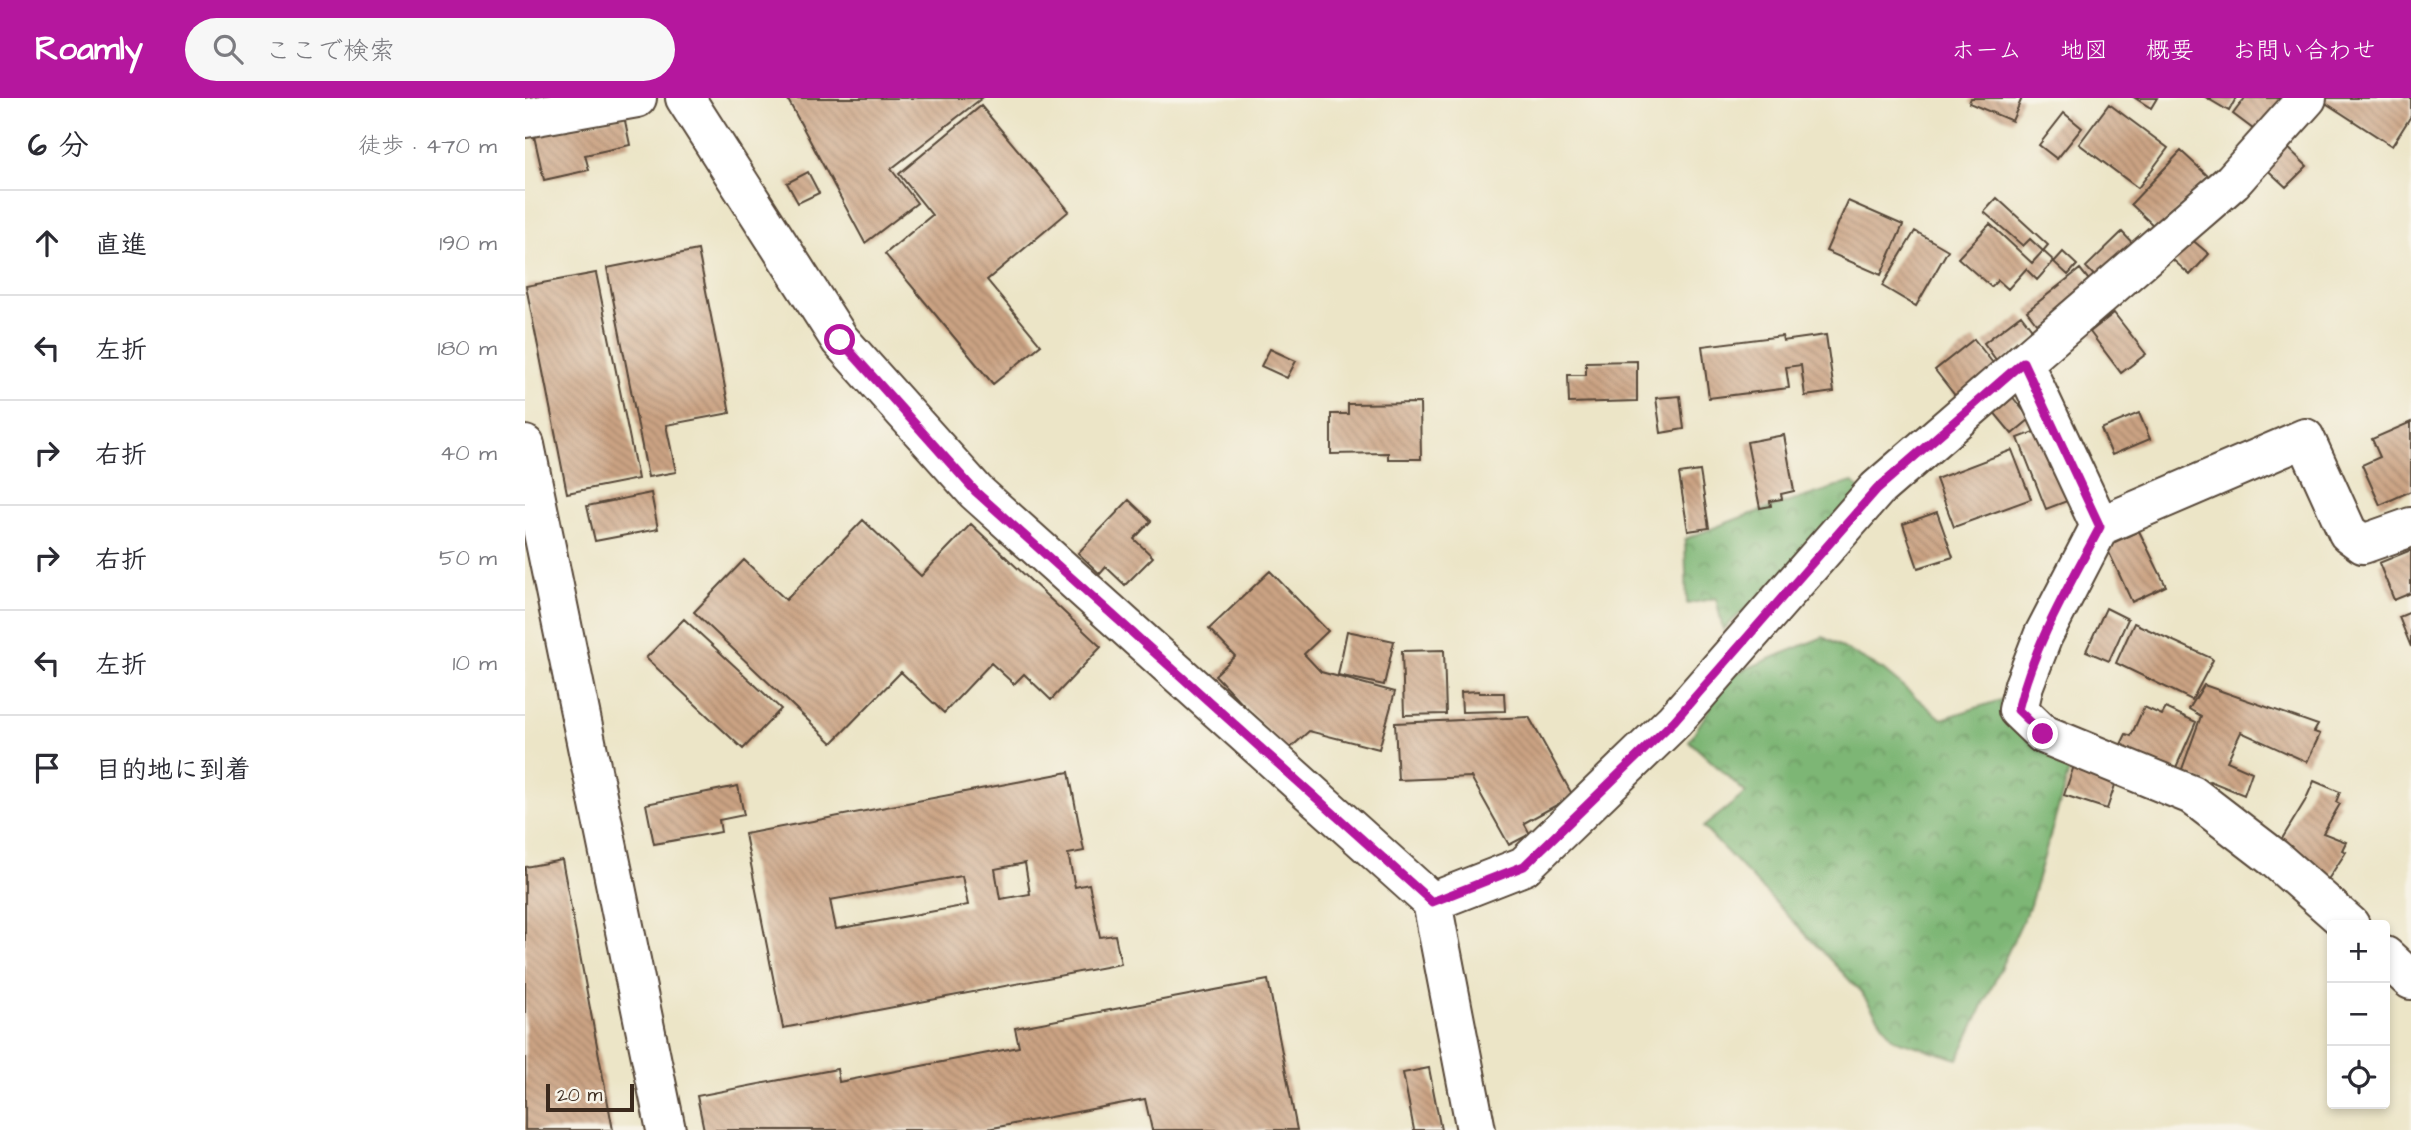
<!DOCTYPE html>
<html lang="ja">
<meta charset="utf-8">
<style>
:root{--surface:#fff;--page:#f7f7f7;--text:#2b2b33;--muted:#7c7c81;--line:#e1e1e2;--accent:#b5179e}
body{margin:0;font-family:"Architects Daughter","Klee One",sans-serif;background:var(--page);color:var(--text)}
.controls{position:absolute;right:21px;bottom:21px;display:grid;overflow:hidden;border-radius:7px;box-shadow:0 4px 10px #0003}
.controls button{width:63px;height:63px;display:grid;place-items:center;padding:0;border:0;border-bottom:2px solid var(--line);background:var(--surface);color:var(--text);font:35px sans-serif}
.scale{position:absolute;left:21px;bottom:18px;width:88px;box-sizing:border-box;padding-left:7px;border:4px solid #3b2a1e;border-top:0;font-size:19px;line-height:24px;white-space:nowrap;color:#3b2a1e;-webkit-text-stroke:5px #f7f3e8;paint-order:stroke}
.stop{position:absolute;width:21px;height:21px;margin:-16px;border:5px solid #b5179e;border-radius:50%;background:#fff}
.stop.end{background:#b5179e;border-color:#fff;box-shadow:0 2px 7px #0008}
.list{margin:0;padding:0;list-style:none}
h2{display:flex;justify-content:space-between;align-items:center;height:91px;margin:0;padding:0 28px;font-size:30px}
h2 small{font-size:23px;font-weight:400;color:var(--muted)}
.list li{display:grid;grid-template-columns:46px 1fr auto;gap:21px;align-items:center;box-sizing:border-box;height:105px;padding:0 28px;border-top:2px solid var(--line)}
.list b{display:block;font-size:26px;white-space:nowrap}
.list em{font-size:23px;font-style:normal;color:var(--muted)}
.icon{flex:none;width:38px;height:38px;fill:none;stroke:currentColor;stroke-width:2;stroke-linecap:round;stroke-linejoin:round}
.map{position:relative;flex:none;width:1886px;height:1032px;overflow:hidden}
header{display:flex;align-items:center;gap:42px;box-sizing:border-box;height:98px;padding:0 35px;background:var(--accent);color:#fff}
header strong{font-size:33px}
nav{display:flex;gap:38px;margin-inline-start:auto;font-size:24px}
.search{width:490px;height:63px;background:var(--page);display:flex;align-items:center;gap:18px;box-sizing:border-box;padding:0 24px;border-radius:38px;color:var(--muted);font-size:26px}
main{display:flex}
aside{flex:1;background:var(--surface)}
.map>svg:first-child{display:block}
.forest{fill:url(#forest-crowns);stroke:#5c7049;stroke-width:2}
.building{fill:url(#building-back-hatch);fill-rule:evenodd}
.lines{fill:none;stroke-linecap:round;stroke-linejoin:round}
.minor-casing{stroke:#564637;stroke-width:42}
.minor{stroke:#fff;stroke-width:38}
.route{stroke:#b5179e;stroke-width:9}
</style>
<header>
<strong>Roamly</strong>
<div class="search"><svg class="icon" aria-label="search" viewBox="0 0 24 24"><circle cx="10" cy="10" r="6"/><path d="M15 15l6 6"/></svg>ここで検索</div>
<nav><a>ホーム</a><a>地図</a><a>概要</a><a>お問い合わせ</a></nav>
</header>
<main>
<aside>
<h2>6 分<small>徒歩 · 470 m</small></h2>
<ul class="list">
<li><svg class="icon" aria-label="ahead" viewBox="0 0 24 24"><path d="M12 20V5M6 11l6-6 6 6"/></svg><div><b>直進</b></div><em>190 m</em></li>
<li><svg class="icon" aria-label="left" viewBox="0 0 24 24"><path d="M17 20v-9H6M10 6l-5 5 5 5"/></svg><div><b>左折</b></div><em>180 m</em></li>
<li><svg class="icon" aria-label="right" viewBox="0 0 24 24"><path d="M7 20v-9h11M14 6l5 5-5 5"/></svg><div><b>右折</b></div><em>40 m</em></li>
<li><svg class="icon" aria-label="right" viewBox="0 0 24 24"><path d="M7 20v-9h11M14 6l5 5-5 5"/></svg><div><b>右折</b></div><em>50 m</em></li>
<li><svg class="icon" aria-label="left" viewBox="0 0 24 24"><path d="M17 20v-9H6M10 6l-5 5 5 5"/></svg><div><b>左折</b></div><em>10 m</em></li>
<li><svg class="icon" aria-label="arrive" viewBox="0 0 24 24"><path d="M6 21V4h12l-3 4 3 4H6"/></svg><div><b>目的地に到着</b></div></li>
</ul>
</aside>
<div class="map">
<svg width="1886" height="1032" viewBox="0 0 1886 1032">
<defs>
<pattern id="forest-crowns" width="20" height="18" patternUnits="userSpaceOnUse" patternTransform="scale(1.75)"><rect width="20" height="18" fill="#7db674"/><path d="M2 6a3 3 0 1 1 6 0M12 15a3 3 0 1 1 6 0" fill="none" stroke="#68945f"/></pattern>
<pattern id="building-back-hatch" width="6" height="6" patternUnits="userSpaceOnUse" patternTransform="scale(1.75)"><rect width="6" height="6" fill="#cba383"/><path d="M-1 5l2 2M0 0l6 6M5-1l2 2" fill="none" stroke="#a6856b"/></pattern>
</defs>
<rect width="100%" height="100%" fill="#f7f3e8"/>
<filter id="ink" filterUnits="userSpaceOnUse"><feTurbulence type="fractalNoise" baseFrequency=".0143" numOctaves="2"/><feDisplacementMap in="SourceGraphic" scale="14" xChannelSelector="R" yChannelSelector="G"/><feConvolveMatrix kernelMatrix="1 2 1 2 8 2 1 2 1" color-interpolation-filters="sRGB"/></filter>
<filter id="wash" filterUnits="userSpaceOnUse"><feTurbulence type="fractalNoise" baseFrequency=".00686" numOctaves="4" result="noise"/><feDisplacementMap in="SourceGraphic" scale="28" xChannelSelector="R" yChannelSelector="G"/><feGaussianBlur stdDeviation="1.57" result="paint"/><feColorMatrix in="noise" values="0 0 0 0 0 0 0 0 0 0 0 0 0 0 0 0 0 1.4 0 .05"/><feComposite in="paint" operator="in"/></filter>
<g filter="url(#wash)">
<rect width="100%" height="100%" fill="#ece5c7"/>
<!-- forest -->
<path class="forest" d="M1327 384 1341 396 1198 532 1191 500 1162 506 1160 441 1217 419Z
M1298 539 1358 572 1417 621 1488 598 1546 666 1505 807 1433 961 1368 941 1335 893 1178 729 1221 695 1164 643 1206 577Z"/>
<g id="blocks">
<!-- building -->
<path class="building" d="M262 0H457L366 71 392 105 340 145Z
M1446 0H1497L1487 23 1444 5Z
M1610 0H1632L1626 10Z
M1682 0H1711L1704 13Z
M1720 0H1758L1732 34 1708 16Z
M1793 0H1886V18L1867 48Z
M1584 6 1643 50 1613 90 1554 46Z
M456 8 544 113 462 182 516 247 468 286 360 156 407 117 374 76Z
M1539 15 1557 30 1532 61 1514 47Z
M99 18 105 47 60 57 64 72 19 82 9 38Z
M1756 43 1782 68 1761 89 1735 65Z
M1656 53 1684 79 1633 132 1606 106Z
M283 74 294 95 273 105 262 85Z
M1472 100 1523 147 1518 153 1505 141 1498 148 1459 114Z
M1323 103 1378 127 1356 177 1301 153Z
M1465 126 1507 165 1518 153 1529 163 1512 182 1501 171 1483 191 1473 182 1466 189 1433 160Z
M1390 133 1423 152 1391 208 1357 188Z
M1597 134 1613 151 1577 186 1561 169Z
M1665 140 1684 156 1665 177 1647 161Z
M173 152 205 315 141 327 151 374 123 379 82 170Z
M1538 154 1552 167 1543 177 1529 164Z
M1555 171 1572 192 1518 234 1502 213Z
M71 175 113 381 42 395 1 188Z
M1589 215 1621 256 1596 275 1565 234Z
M1496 217 1512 238 1474 266 1459 245Z
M1301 237 1309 294 1280 298 1276 267 1261 269 1264 290 1184 300 1177 248 1257 238 1258 243Z
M1449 241 1471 269 1432 300 1410 272Z
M745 251 771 263 762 280 736 268Z
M1112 263V303L1044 305 1043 277H1061V264Z
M1482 292 1505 321 1487 336 1463 307Z
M1155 298 1159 331 1136 335 1131 300Z
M895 305 896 361H863V355L806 356V316H823V306Z
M1614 315 1625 341 1587 357 1576 331Z
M1886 324V393L1855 407 1837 367 1855 359 1847 341Z
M1522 329 1550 400 1521 411 1493 340Z
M1259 337 1269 393 1256 396 1257 401 1245 403 1246 408 1235 410 1222 344Z
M1487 352 1506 401 1429 429 1411 381Z
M1175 373 1184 430 1163 433 1154 376Z
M126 395 133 431 70 443 62 408Z
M604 402 626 423 609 441 628 459 600 487 581 469 575 476 553 455Z
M1412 414 1428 459 1393 470 1378 426Z
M338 422 396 478 446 426 576 549 526 602 499 576 489 586 466 565 419 615 376 574 307 645 169 514 219 462 261 502Z
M1614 433 1641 488 1607 504 1581 448Z
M1886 452V495L1869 502 1854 465Z
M745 473 803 533 779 556 796 574 870 594 854 651 784 633 762 653 690 577 710 558 684 531Z
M1581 510 1603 521 1584 563 1561 553Z
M1886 514V549L1874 519Z
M159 521 256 611 218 651 121 560Z
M1609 525 1686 560 1688 562 1667 602 1591 565Z
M822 533 869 543 859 587 813 577Z
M919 552 921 616 879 617 877 553Z
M1679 587 1793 627 1789 634 1795 636 1782 664 1716 634 1702 663 1727 674 1719 697 1685 683 1684 686 1656 674 1676 618 1664 611Z
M954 593V595H979L980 613 937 614 936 594Z
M1619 609 1637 617 1641 610 1671 624 1645 683 1590 659 1601 636 1606 638Z
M1004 619 1048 698 999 725 1005 736 984 747 946 679 873 682 870 625Z
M1550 665 1593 678 1582 711 1539 697Z
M544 674 559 753 543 756 550 789 564 786 575 839 590 837 596 866 258 930 220 736ZM500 765 505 796 475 801 470 771ZM437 778 443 807 311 831 305 802Z
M1789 683 1815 694 1811 704 1815 706 1798 735 1821 744 1817 752 1821 754 1800 786 1755 744 1780 703Z
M213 688 219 717 194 722 196 734 129 746 121 706Z
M37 762 88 1032H0V769Z
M743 882 772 1032H627L620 1001 457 1032H179L172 998 312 971 314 984 494 949 490 930Z
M904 970 916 1032H889L878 975Z"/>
</g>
</g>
<g filter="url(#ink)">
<use href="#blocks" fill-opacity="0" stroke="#564637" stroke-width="2"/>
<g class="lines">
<!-- minor casing -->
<g class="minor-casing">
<path id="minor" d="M160 0 315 242 451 394 907 804 951 1032
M0 20 112 0
M1498 264 1575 428
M0 347 141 1032
M907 804 999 768 1149 623 1352 391 1708 83 1782 0
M1825 827 1749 760 1667 697 1518 636 1493 612 1499 587 1518 538 1575 428 1780 340 1823 435 1838 446 1886 429
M1860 858 1886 882"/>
</g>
<!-- minor -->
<use href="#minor" class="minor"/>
</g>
</g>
<g class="lines" filter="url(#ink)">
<!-- route -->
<path class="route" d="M315 242 451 394 907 804 999 768 1149 623 1352 391 1498 264 1575 429C1544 488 1509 546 1493 612L1518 636"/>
</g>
</svg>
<div class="controls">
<button>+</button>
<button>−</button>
<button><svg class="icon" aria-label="locate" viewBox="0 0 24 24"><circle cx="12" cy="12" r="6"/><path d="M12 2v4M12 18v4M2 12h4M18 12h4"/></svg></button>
</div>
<div class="scale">20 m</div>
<div class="stop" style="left:315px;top:242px"></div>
<div class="stop end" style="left:1518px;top:636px"></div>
</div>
</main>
